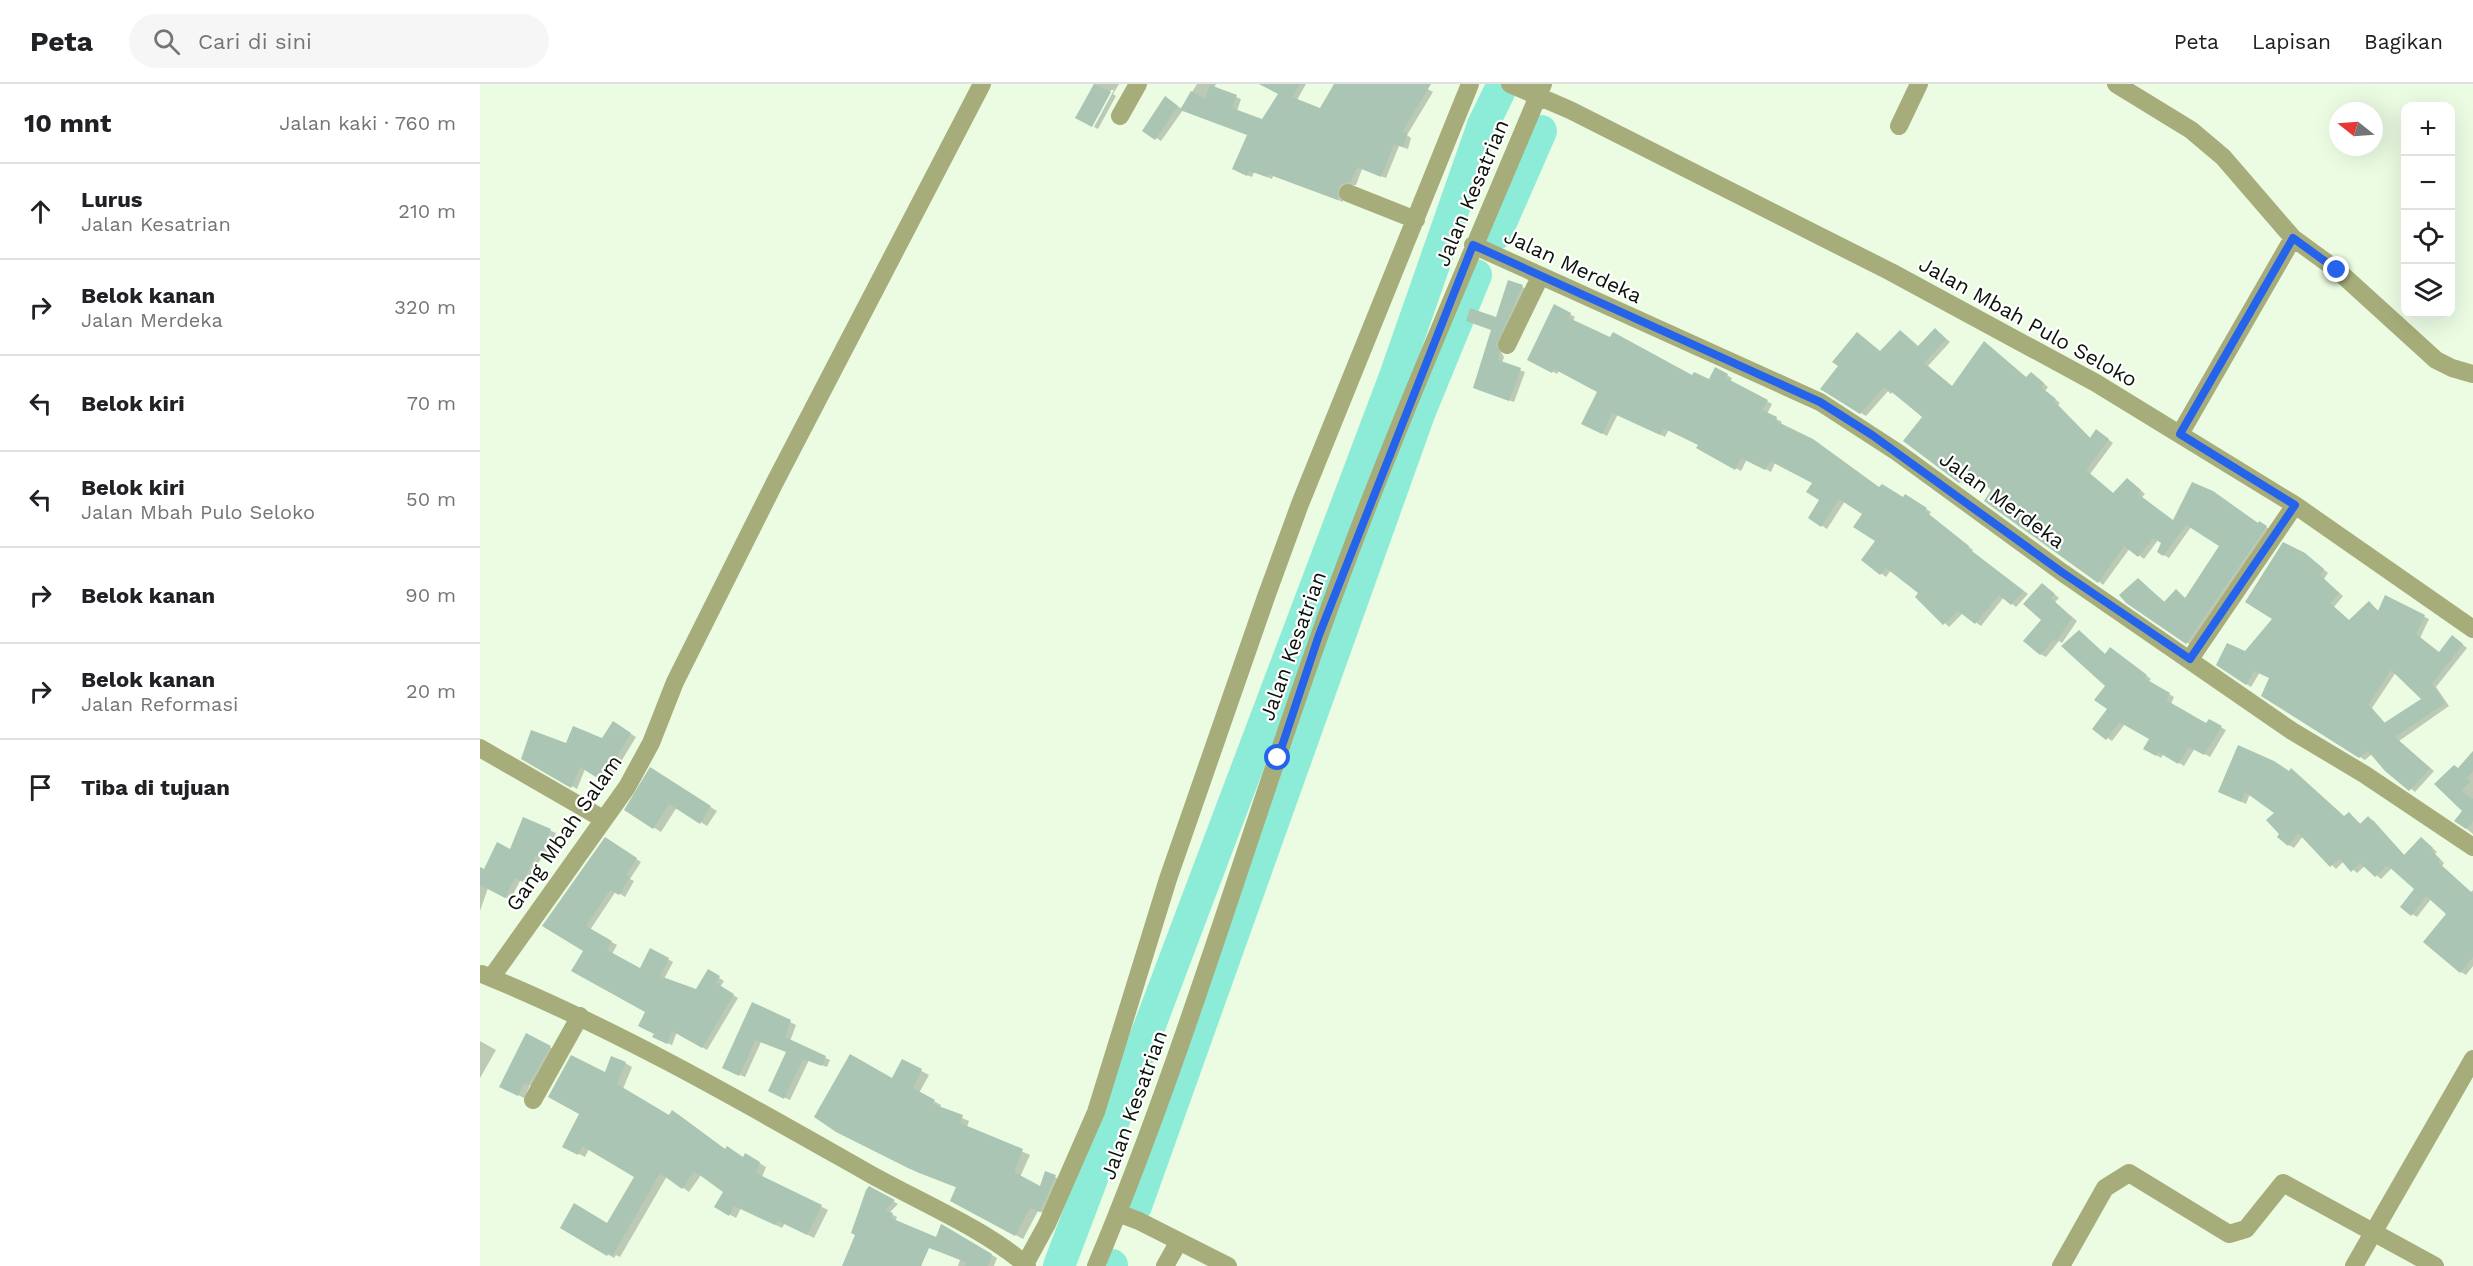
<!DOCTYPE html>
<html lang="id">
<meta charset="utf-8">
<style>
:root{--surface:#fff;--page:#f6f6f6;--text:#202124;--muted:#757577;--line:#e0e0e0}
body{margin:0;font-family:"Work Sans",sans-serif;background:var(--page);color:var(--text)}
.controls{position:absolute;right:18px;top:18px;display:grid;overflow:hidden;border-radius:12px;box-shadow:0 6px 24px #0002}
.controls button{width:54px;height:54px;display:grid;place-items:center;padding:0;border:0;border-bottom:2px solid var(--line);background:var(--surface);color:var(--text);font:30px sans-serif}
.compass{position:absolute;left:1849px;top:18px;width:54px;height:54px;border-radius:50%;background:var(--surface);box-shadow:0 6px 24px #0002;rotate:287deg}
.stop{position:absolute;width:18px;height:18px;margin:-14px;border:4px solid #2563eb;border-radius:50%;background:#fff}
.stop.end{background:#2563eb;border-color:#fff;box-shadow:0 2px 6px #0008}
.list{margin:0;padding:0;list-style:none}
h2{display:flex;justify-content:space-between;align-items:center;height:78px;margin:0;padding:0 24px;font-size:26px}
h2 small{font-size:20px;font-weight:400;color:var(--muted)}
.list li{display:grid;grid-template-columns:39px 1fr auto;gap:18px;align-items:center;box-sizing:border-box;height:96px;padding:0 24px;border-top:2px solid var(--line)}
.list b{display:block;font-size:22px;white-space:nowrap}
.list p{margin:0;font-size:20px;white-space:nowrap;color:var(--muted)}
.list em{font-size:20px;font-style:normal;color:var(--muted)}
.icon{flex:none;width:33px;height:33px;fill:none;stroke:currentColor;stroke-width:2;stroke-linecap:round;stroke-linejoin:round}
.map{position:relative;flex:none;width:1993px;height:1182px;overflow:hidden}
header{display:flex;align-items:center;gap:36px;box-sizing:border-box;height:84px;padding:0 30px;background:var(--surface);border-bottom:2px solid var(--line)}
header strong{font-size:28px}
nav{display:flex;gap:33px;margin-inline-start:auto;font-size:21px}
.search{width:420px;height:54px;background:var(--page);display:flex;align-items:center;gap:15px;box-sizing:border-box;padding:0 21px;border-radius:33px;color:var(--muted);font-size:22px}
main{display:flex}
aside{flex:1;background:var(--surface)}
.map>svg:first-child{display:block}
.shadow{fill:#0003;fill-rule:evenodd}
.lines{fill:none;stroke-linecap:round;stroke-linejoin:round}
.river{stroke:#8decd8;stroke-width:32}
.building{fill:#aac5b4;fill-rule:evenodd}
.minor{stroke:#a7ad7a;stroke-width:18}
.route{stroke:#2563eb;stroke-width:8}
.labels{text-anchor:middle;stroke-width:4.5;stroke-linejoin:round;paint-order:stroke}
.street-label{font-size:21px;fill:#0d130a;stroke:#fff}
</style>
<header>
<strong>Peta</strong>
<div class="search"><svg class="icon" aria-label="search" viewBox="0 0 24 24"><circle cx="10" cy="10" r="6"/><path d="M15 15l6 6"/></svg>Cari di sini</div>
<nav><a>Peta</a><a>Lapisan</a><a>Bagikan</a></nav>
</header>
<main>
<aside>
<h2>10 mnt<small>Jalan kaki · 760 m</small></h2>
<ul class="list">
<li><svg class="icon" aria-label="ahead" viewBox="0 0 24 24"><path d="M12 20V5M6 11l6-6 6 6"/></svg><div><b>Lurus</b><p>Jalan Kesatrian</p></div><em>210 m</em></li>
<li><svg class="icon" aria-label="right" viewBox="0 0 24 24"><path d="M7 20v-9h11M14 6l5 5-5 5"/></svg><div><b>Belok kanan</b><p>Jalan Merdeka</p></div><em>320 m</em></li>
<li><svg class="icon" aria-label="left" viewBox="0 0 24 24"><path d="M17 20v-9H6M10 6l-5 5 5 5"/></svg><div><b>Belok kiri</b></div><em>70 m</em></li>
<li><svg class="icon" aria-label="left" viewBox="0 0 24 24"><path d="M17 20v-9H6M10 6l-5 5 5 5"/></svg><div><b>Belok kiri</b><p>Jalan Mbah Pulo Seloko</p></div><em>50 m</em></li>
<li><svg class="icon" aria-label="right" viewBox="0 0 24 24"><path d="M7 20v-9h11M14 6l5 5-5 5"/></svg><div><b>Belok kanan</b></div><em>90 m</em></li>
<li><svg class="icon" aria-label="right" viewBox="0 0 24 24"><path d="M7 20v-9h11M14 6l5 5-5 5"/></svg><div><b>Belok kanan</b><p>Jalan Reformasi</p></div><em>20 m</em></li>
<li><svg class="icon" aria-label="arrive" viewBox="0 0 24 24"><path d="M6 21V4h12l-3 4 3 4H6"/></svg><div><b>Tiba di tujuan</b></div></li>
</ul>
</aside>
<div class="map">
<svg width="1993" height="1182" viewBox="0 0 1993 1182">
<rect width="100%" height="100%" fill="#ebfce3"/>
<!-- shadow -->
<path class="shadow" d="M614 0H639L633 10 636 12 618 45 614 43 634 6H631L611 42 597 34Z
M717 0H736L734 4 761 15 757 27 783 37 800 10 789 0H826L817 16 840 26 855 0H939L953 8 927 51 931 54 928 65 919 62 906 94 882 85 876 101 867 102 863 107V118L793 92 792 95 774 88 772 93 759 88 769 51 703 26 681 57 664 46 690 17 702 25Z
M1029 198 1047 205 1020 266 1024 273 1022 279 1045 288 1034 318 999 306 1016 235Z
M1075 222 1095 233 1093 237 1213 293 1230 297 1236 285 1252 294 1250 298 1292 320 1287 330 1302 338 1300 341 1400 405 1423 415 1425 412 1451 428 1449 431 1493 466 1492 468 1548 510 1536 523 1524 513 1501 542 1483 529 1469 543 1437 513 1440 509 1411 486 1406 493 1383 476 1397 457 1384 430 1365 417 1347 445 1330 434 1341 416 1334 398 1295 379 1291 388 1267 375 1261 387 1218 364 1220 360 1189 345 1185 353 1138 330 1127 352 1103 339 1118 307 1079 287 1077 290 1049 275Z
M1460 249 1470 258 1448 282 1473 303 1556 293 1568 303 1565 307 1580 319 1578 321 1611 355 1621 350 1633 359 1610 390 1634 410 1652 399 1665 410 1662 413 1694 438 1779 439 1791 446 1712 562 1647 518 1659 496 1686 519 1696 507 1706 515 1741 461 1711 443 1689 474 1679 468 1683 459 1678 456 1664 475 1650 464 1623 501 1495 389 1485 401 1425 356 1444 333 1409 306 1386 332 1342 305 1401 268 1439 264Z
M1830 474 1848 489 1844 495 1863 512 1854 523 1870 537 1889 519 1900 528 1906 513 1949 535 1940 554 1960 570 1977 556 1987 564 1956 603 1969 622 1919 657 1954 687 1935 708 1892 670 1885 676 1783 611 1790 594 1780 588 1771 603 1766 600V569L1794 535ZM1916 588 1943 615 1906 640 1892 624Z
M1562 500 1579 514 1575 518 1597 537 1582 559 1579 557 1566 573 1560 570Z
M1600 548 1626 571 1635 568 1671 595 1668 598 1694 613 1691 620 1727 641 1729 637 1746 646 1730 673 1715 664 1704 682 1684 669 1681 674 1665 664 1671 655 1645 640 1632 657 1614 645 1629 625 1627 602Z
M133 639 156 653 128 699 105 685 97 705 43 674 87 661 123 656Z
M1759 663 1865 733 1869 730 1882 741 1889 734 1894 737 1925 772 1946 758 1957 768 1955 770 1964 779 1962 782 1991 808 1993 806V882L1986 891 1981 888 1968 830 1951 815 1937 833 1932 830 1936 805 1912 784 1901 795 1885 782 1877 789 1864 777 1856 785 1823 752 1814 764 1809 761 1801 750 1796 728 1770 710 1766 720 1745 710Z
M1993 669V750L1976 736 1984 727 1956 700 1979 685Z
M178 690 237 727 227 742 197 723 181 748 146 726Z
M44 735 76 749 65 776 61 774 49 799 41 795 30 816 8 804 0 827V785L5 787 31 767Z
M130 758 161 778 150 795 154 797 145 813 136 807 110 846 137 861 132 870 161 886 171 866 193 878 184 895 217 907 228 887 244 897 240 903 258 914 227 966 197 948 192 961 179 956 167 928 105 867 64 842Z
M273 920 316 941 310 957 350 976 347 983 329 976 310 1016 295 1009 308 968 281 958 265 993 249 986Z
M47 951 75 966 54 1003 50 1001 44 1014 21 1002Z
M0 957 16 966 0 994Z
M423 977 449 991 439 1009 461 1021 460 1024 489 1037 487 1043 550 1071 540 1093 560 1104 566 1089 583 1097 568 1131 558 1127 543 1155 472 1116 478 1104 439 1089 365 1052 413 996Z
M145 979 152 983 143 1005 189 1033 193 1028 199 1031 246 1066 264 1075 266 1071 286 1083 282 1093 348 1126 334 1154 305 1139 302 1144 261 1124 256 1134 236 1123 245 1107 221 1091 209 1108 187 1092 140 1173 136 1171 134 1174 82 1143 128 1141 156 1093 109 1065 105 1073 84 1062 125 991Z
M389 1104 418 1120 409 1129 417 1133 415 1137 452 1153 441 1182H368Z
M473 1148 517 1174 514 1182H478L480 1176 466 1170Z"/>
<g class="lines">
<!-- river -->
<path class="river" d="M1016 150 1061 47
M656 1122 939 330 996 191
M579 1182 914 295 1003 41 1023 0
M632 1182V1181"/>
</g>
<!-- building -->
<path class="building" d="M614 0 631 8 612 43 595 34Z
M779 0H820L812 13 840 24 854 0H951L922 48 927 49 923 63 914 60 901 93 877 83 871 98 862 100 858 104V116L788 90 787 93 769 87 767 92 752 85 767 51 700 26 711 7 725 15 730 1 757 11 752 24 782 35 798 10Z
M685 12 698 22 675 56 662 47Z
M1028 196 1043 201 1016 261 1020 269 1018 276 1041 284 1029 317 993 304 1011 246 986 237 990 224 1016 233Z
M1074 220 1091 229 1089 234 1130 253 1133 248 1212 291 1214 288 1229 295 1235 283 1248 290 1246 294 1288 316 1282 326 1297 333 1296 337 1333 355 1399 403 1402 400 1423 413 1425 410 1447 424 1445 427 1489 462 1488 464 1544 507 1531 521 1519 511 1495 540 1478 527 1463 541 1435 513 1438 509 1406 484 1400 491 1381 476 1395 457 1373 443 1382 430 1359 415 1341 443 1328 434 1339 416 1326 408 1332 399 1290 377 1285 386 1261 374 1255 386 1216 364 1218 361 1183 344 1180 351 1132 329 1122 350 1101 340 1117 308 1074 285 1072 289 1047 276Z
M1455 244 1466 255 1444 279 1472 302 1504 257 1546 293 1551 288 1564 299 1561 303 1576 315 1574 317 1610 354 1616 345 1629 355 1606 386 1633 409 1647 394 1661 406 1658 410 1693 436 1712 398 1733 407 1778 439 1779 437 1787 442 1706 560 1646 519 1639 511 1658 494 1684 518 1696 505 1705 514 1739 462 1706 441 1683 472 1677 468 1681 459 1673 454 1658 473 1644 462 1618 499 1504 417 1511 406 1490 387 1479 399 1423 357 1442 333 1412 308 1411 310 1404 303 1380 330 1340 305 1358 282 1352 278 1377 248 1400 267 1420 246 1438 262Z
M1803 458 1825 469 1844 485 1840 491 1859 509 1850 519 1869 536 1889 517 1898 527 1905 511 1945 531 1936 550 1959 568 1972 551 1983 560 1952 600 1965 619 1915 653 1950 684 1929 707 1905 687 1888 667 1879 674 1781 612 1789 594 1774 587 1766 601 1736 581 1747 559 1765 567 1792 535 1765 518ZM1911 586 1941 615 1904 639 1888 621Z
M1562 499 1575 510 1571 514 1592 534 1576 557 1574 555 1560 571 1543 557 1561 536 1543 520Z
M1599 546 1625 570 1630 563 1667 591 1664 594 1690 609 1686 616 1726 639 1729 635 1742 642 1724 671 1709 663 1698 680 1678 668 1676 672 1663 665 1669 655 1639 638 1626 656 1612 645 1627 625 1614 616 1625 602 1581 562Z
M133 637 151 649 122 697 100 683 91 704 41 675 51 646 86 659 93 642 122 654Z
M1758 661 1794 677 1809 687 1811 684 1864 732 1869 728 1880 740 1888 732 1924 771 1941 753 1953 764 1951 766 1960 775 1958 778 1993 810V873L1980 889 1943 858 1966 830 1946 812 1931 832 1920 823 1934 805 1907 781 1895 793 1880 779 1871 788 1859 774 1850 783 1818 749 1808 762 1797 753 1799 750 1786 736 1794 729 1765 708 1761 718 1738 708Z
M1993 667V687L1987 694 1990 698 1981 707 1993 715V737L1986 745 1974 737 1982 727 1954 700 1974 681 1978 684Z
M170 683 231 722 220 740 189 720 173 745 144 726Z
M43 733 71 745 60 774 55 772 43 798 35 794 25 814 0 801V783L4 785 17 758 30 765Z
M125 753 157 774 146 791 150 793 139 811 130 806 106 842 132 857 127 866 160 884 170 864 189 874 180 892 216 905 228 885 240 892 236 899 254 910 222 964 192 947 187 960 172 953 174 950 158 942 165 928 91 887 103 867 62 842Z
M272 918 311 936 305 953 346 972 342 982 323 975 304 1015 288 1007 306 968 275 956 259 992 242 984Z
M46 949 71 962 48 1001 44 999 38 1012 19 1003Z
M370 970 412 994 422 975 442 985 433 1004 455 1016 453 1020 483 1031 480 1039 543 1065 534 1088 560 1102 565 1087 576 1091 560 1128 550 1124 535 1152 470 1117 476 1103 430 1085 356 1048 334 1033Z
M91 971 125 988 131 972 146 978 137 1000 189 1031 192 1026 245 1065 247 1062 263 1073 265 1069 280 1078 276 1089 342 1121 327 1151 298 1137 295 1141 254 1122 249 1132 234 1123 243 1108 214 1087 202 1105 180 1089 133 1171 129 1169 127 1172 80 1144 94 1119 127 1139 154 1093 102 1062 98 1071 82 1063 99 1030 68 1013Z
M389 1102 415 1116 405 1126 413 1129 411 1134 456 1153 461 1140 463 1141 512 1170 508 1182H485L486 1178 449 1164 441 1182H362L375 1151 371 1149 386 1106Z"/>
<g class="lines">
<!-- minor -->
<path class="minor" d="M1030 0 1090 26 1411 188 1616 299 1815 421 1993 545
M1636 0 1711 46 1743 73 1813 154 1857 186 1956 276 1972 284 1993 290
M640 32 658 0
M1419 42 1439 0
M868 109 936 136
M993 161 1340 318 1417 368 1583 489 1812 647 1884 690 1993 763
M1027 261 1060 193
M1700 350 1813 154
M1710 575 1815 421
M0 664 123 735
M2 890C137 945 263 1018 390 1090 438 1117 507 1146 547 1182
M11 894 147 703 171 659 195 598 295 398 502 0
M53 1016 100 932
M638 1129 659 1137 748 1182
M544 1182 567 1140 616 1028 688 795 786 513 820 420 990 0
M616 1182C702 977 764 763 839 553 905 366 986 184 1063 0
M685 1182 698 1159
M1581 1182 1625 1104 1649 1089 1749 1150 1766 1145 1803 1099 1955 1182
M1874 1182 1993 975"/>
</g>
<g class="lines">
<!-- route -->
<path class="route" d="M798 674 839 551 993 161 1340 318 1392 351 1583 489 1710 575 1815 421 1700 350 1813 154 1857 186"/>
</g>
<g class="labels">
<!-- street labels -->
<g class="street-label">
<text transform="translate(992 109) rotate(-67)" y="7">Jalan Kesatrian</text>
<text transform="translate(1093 182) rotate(25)" y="7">Jalan Merdeka</text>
<text transform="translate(1548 238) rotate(29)" y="7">Jalan Mbah Pulo Seloko</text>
<text transform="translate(1522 416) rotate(36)" y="7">Jalan Merdeka</text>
<text transform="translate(813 562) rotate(-70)" y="7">Jalan Kesatrian</text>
<text transform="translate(84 749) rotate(-55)" y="7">Gang Mbah Salam</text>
<text transform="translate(654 1021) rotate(-70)" y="7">Jalan Kesatrian</text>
</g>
</g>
</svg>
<div class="controls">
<button>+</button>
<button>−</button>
<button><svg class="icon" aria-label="locate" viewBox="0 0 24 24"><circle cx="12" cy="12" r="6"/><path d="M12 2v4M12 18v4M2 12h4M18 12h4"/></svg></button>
<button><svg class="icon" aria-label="layers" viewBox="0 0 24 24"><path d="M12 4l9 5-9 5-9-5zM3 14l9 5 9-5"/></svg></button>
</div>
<svg class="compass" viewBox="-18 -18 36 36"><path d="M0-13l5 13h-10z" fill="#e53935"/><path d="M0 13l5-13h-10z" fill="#757577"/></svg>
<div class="stop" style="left:798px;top:674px"></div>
<div class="stop end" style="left:1857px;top:186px"></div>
</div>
</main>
